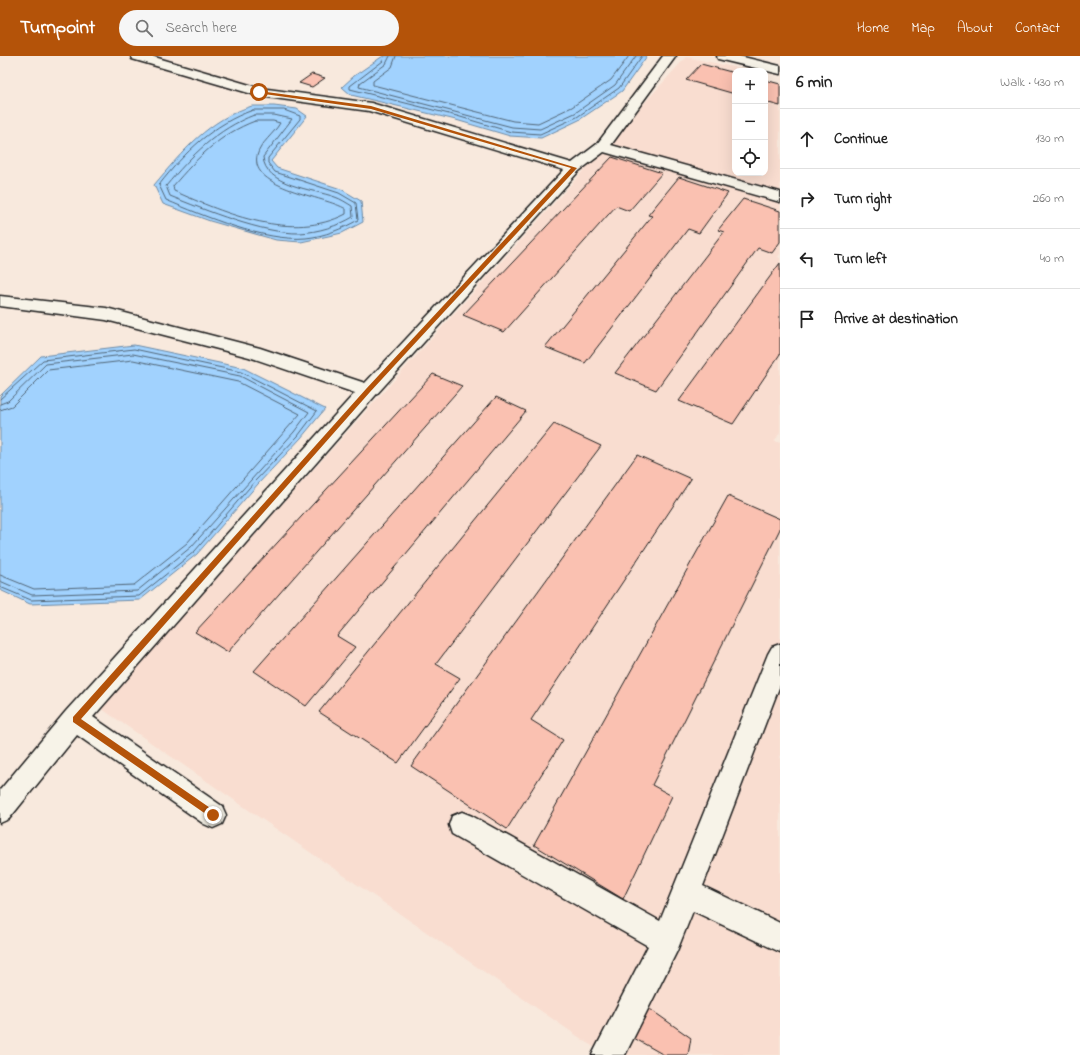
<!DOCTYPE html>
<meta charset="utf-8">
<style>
:root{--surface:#fff;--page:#f6f6f6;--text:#222;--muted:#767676;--line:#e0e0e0;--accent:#b45309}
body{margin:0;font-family:"Indie Flower",sans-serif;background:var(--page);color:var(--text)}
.controls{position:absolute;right:12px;top:12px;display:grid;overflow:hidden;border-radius:8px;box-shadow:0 4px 16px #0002}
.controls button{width:36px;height:36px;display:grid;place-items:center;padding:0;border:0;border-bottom:1px solid var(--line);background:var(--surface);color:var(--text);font:20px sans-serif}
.stop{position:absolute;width:12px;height:12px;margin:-9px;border:3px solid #b45309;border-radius:50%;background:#fff}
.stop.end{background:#b45309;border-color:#fff;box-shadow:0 1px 4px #0008}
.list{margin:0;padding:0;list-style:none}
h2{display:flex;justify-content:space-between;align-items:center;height:52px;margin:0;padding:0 16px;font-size:17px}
h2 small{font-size:13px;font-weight:400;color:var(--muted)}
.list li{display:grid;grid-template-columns:26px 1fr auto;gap:12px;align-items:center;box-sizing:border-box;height:60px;padding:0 16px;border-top:1px solid var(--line)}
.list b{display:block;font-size:15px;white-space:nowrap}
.list em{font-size:13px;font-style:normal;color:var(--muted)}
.icon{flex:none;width:22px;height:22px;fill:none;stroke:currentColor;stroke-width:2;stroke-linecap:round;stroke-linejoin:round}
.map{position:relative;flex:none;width:780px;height:999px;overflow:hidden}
header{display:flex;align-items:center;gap:24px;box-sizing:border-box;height:56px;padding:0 20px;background:var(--accent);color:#fff}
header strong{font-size:19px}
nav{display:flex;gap:22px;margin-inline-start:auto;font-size:14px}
.search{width:280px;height:36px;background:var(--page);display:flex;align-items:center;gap:10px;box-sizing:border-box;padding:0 14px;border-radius:22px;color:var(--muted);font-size:15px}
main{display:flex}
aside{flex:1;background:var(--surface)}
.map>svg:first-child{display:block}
.built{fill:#f9ddd0;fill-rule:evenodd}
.water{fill:#a1d2fe;stroke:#6c89a4}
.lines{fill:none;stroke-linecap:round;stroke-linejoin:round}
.shore{stroke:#516576;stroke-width:1}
.building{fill:#fac1b1;stroke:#1c1c1c}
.minor-casing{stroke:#1c1c1c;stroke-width:3}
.minor{fill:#f7f3e8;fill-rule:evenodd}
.route{fill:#b45309}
</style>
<header>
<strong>Turnpoint</strong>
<div class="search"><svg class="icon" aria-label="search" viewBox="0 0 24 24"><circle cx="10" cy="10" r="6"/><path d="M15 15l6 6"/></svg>Search here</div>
<nav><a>Home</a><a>Map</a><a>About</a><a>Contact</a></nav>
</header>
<main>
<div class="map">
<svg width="780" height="999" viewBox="0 0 780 999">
<rect width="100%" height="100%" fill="#f8e9dd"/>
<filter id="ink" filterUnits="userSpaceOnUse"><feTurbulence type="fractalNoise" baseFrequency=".025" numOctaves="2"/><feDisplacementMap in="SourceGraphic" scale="8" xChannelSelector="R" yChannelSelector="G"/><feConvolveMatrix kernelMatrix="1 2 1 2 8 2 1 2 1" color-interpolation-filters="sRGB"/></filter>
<g filter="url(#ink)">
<!-- built -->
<path class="built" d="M686 1 752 15H735V17L701 8 687 24 735 38V117H765V46L780 50V155L742 143 718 174 724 176 615 317 656 334 758 192 772 197 780 186V198L778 201 780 202V207L679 345 733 368 780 298V376L775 385 780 387V463L728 440 534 789 623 843 672 740 652 729 780 473V999H605L99 651ZM612 102 662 118 630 155 616 150 504 276 463 259ZM679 121 728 137 699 177 688 173 585 307 545 291 652 160 648 158ZM433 318 462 331 228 596 196 576ZM496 341 526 355 337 580 355 591 307 649 254 616ZM554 369 601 391 436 608 460 623 398 707 319 656ZM637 399 691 424 531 664 563 684 507 773 411 710Z"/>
<!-- water -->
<path class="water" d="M383 0H647L622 35 579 64 541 82 510 80 456 64 351 39 342 31 354 20Z
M252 50H274L297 53 307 60 271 105 277 112 341 133 361 145 363 166 342 177 301 186 276 184 210 165 163 148 154 129C182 96 209 63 252 50Z
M134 289 243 312 325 353 301 382 258 428 197 498 140 544 30 548 0 534V340L41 300Z"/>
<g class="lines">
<!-- shore -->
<path class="shore" d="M384 0 383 5 350 30V33L457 60 511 76 540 78 577 61 619 32 642 0
M390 0 386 8 360 27 359 31 512 71 540 73 575 57 615 29 636 0
M396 0 392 11 373 25V29L513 65 538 67 572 51 611 24 629 0
M253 54H284L300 60V63L268 102V107L275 116 339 137 356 147 358 164C342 173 325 180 306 182 265 186 204 160 166 144L159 129C185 96 213 68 253 54Z
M254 59H274L292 63 263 101C265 130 313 133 335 141 341 143 347 147 352 150L353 161C338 170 318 176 300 177 263 178 205 154 170 140L166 130C191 100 217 73 254 59Z
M255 65H273L280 67C274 78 260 87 257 100 250 133 325 140 346 153V158C292 186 226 158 174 135L173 130C197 102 220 78 255 65Z
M0 343 43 304 134 293 241 316 317 355 298 380 255 425 195 495 139 540 31 544 0 531
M0 348 8 345 46 308 133 298 240 320 309 356 294 376 191 491 137 535 32 539 0 525
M0 354 12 350 48 314 133 304 238 326 300 358 187 487 134 529 34 533 0 519"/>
</g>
<!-- building -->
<path class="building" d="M701 8 735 17V38L686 24Z
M312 18 325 22 312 31 299 27Z
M765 24 780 28V50L765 46Z
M612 101 662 117 629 155 616 150 504 276 463 259Z
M679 121 728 137 699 177 688 173 585 307 545 291 652 160 648 159Z
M743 143 780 155V186L772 197 758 192 656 334 615 317 724 176 718 174Z
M780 207V298L733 368 679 345Z
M433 318 462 330 228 596 195 576Z
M496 341 526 355 337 580 355 591 306 650 254 615Z
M554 368 601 390 436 608 460 622 398 707 319 656Z
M637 399 691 423 531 664 563 684 507 773 411 710Z
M728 440 780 463V473L652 729 672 740 623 843 534 789Z
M640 946 691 982 688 999H664L625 977Z"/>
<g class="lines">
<!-- minor casing -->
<g class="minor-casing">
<path id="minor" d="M131 0H151L260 32 371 47 572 107 597 88 663 0H676L611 89 780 136V146L604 96 579 115 375 340 93 661 222 750 226 759 222 768 213 772 204 768 77 679 9 763 0 767V734L66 655 355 337 249 301 106 264 0 250V240L106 252 260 292 365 327 564 114 369 55 259 40 132 3Z
M717 0H739L780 10V18L718 3Z
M780 588V629L703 830 780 867V896L693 855 677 895 625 999H592L648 890 452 778 449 769 452 760 462 756 472 760 660 865 768 598 772 591Z"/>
</g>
<!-- minor -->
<use href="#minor" class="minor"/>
</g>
</g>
<!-- route -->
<path class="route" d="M259 35 371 50 577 112 370 336 81 663 216 756V762L213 763 73 666V661L366 333 571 112 371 53 257 37Z"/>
</svg>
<div class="controls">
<button>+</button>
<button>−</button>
<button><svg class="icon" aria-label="locate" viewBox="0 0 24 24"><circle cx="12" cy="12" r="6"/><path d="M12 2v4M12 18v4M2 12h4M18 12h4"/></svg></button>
</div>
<div class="stop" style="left:259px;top:36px"></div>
<div class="stop end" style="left:213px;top:759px"></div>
</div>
<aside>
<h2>6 min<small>Walk · 430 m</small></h2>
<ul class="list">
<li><svg class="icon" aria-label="ahead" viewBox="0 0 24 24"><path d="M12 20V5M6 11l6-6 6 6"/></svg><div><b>Continue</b></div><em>130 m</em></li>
<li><svg class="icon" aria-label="right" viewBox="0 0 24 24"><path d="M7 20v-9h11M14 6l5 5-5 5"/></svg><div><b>Turn right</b></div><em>260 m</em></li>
<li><svg class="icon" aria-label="left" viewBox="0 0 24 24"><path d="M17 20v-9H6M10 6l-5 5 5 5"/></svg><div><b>Turn left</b></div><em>40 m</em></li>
<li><svg class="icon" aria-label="arrive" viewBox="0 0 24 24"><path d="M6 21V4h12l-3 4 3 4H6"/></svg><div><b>Arrive at destination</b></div></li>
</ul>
</aside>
</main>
